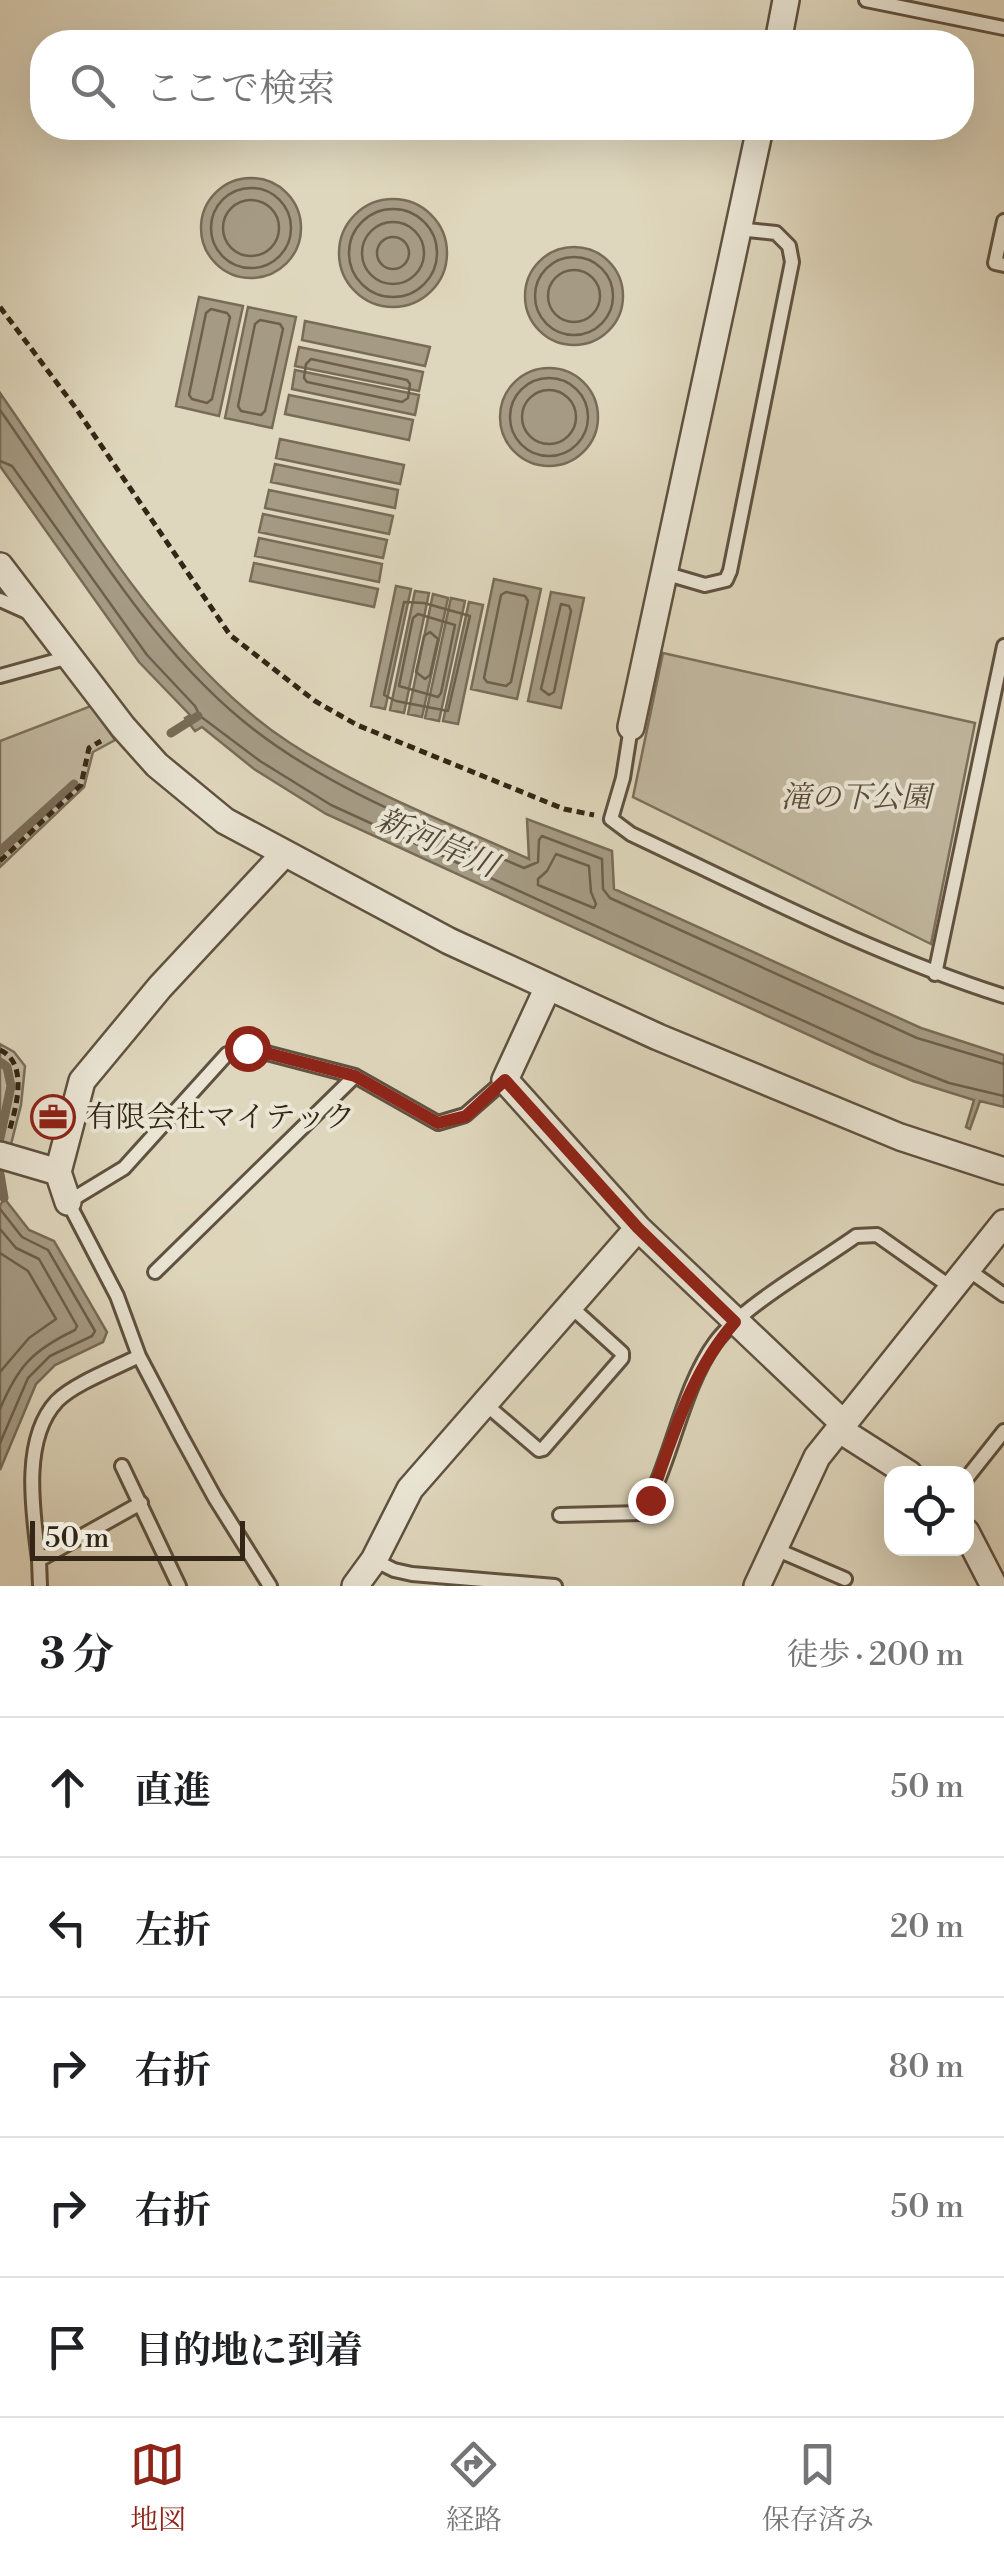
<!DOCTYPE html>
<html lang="ja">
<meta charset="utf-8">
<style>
:root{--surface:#fff;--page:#f6f6f6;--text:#202124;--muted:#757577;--line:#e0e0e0;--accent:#8f2418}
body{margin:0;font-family:"Libre Bodoni","Noto Serif JP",serif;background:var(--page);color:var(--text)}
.controls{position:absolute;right:30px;bottom:30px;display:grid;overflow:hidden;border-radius:20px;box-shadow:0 10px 40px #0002}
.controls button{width:90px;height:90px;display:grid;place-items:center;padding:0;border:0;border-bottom:2px solid var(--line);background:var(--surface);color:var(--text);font:50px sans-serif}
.scale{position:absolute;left:30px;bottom:25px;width:215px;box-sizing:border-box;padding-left:10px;border:5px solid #342616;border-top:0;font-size:28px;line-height:35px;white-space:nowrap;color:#342616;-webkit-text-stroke:8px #eae5d4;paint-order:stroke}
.stop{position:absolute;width:30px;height:30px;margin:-22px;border:8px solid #8f2418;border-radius:50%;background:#fff}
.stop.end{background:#8f2418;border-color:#fff;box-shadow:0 2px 10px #0008}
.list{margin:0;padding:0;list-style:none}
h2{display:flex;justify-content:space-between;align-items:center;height:130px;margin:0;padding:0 40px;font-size:42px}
h2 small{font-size:32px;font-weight:400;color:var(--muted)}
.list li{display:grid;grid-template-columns:65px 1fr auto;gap:30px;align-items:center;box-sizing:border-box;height:140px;padding:0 40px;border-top:2px solid var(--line)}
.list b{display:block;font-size:38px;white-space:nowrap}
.list em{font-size:32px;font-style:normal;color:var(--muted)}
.icon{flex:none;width:55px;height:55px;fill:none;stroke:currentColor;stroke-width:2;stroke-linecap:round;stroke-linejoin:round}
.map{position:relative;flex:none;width:1004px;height:1586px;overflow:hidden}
.search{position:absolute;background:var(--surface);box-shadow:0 10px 40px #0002;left:30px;right:30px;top:30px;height:110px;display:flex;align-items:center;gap:25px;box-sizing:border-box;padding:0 35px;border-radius:40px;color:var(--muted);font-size:38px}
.sheet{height:830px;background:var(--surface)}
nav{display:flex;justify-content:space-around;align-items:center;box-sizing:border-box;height:140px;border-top:2px solid var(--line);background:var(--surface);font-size:28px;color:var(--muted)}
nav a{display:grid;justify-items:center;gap:5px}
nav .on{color:var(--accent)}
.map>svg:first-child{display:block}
.green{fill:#c2b9a1;stroke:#7b705c;stroke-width:2.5}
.water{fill:#a59b84;stroke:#786c58;stroke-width:2.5}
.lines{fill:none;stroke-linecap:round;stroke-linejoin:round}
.shore{stroke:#6c604d;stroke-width:2.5}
.stream{stroke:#786c58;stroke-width:9}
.lane-casing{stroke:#5f5240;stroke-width:18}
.street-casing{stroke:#5f5240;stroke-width:30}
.path{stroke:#342616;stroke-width:5;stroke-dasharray:8 5;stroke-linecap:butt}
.lane{stroke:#eae5d4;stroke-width:12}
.street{stroke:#eae5d4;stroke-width:25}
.route{stroke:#8f2418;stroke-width:12}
.labels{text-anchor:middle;stroke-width:8;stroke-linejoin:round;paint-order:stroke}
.park-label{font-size:30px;font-style:italic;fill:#584b39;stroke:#eae5d4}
.poi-label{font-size:30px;fill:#342616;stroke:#eae5d4;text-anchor:start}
.water-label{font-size:32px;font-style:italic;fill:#564937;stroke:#eae5d4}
</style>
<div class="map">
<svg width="1004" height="1586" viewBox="0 0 1004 1586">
<rect width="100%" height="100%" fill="#dfd7bd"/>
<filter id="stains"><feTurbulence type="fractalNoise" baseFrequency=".002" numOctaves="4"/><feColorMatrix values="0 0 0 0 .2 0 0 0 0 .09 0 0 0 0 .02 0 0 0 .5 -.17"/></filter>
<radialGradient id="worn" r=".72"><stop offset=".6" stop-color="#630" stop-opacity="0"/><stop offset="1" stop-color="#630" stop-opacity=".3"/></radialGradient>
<!-- green -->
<path class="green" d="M663 653 975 723 931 944 633 797Z
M91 706 115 740 93 752 84 787 0 867V741Z
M0 1044 14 1052 25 1066 21 1105 10 1148 0 1145Z"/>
<!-- water -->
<path class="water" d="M201 228a50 50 0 1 1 100 0a50 50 0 1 1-100 0Z
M339 253a54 54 0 1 1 108 0a54 54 0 1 1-108 0Z
M525 296a49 49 0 1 1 98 0a49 49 0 1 1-98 0Z
M199 297 243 306 219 416 176 406Z
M248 307 296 317 272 428 225 418Z
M305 321 430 347 425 366 302 340Z
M299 347 423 372 419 391 295 366Z
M500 417a49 49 0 1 1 98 0a49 49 0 1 1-98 0Z
M295 370 419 395 415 415 292 389Z
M0 393C82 510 169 664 290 743 364 791 449 823 529 859L527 819 612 851 614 889 921 1028 1004 1055V1107L980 1101 970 1129 966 1127 974 1100 913 1081 870 1063 326 814 254 769 202 727 195 731 185 718 190 715 139 662 0 466Z
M289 395 413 420 409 440 285 414Z
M280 439 404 465 400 484 276 458Z
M275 464 398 490 395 508 271 482Z
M269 490 393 516 389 534 265 508Z
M263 514 387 540 383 558 259 532Z
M259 538 382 564 379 582 255 556Z
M254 563 378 589 374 607 250 581Z
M494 579 541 589 517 699 471 689Z
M396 586 411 589 385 709 371 706Z
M415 591 429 593 404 713 390 710Z
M551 592 584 598 561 708 528 701Z
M433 594 448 598 422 717 408 714Z
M451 598 465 601 439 721 425 718Z
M469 602 483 605 458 724 443 721Z
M4 1198 29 1230 54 1241 107 1332 103 1342 55 1365 36 1384 0 1470V1206Z"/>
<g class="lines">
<!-- shore -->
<path class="shore" d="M211 228a40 40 0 1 1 80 0a40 40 0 1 1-80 0Z
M223 228a28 28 0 1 1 56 0a28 28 0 1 1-56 0Z
M349 253a44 44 0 1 1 88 0a44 44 0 1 1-88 0Z
M362 253a31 31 0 1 1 62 0a31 31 0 1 1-62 0Z
M377 253a16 16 0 1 1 32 0a16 16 0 1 1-32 0Z
M535 296a39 39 0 1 1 78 0a39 39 0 1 1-78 0Z
M548 296a26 26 0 1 1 52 0a26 26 0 1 1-52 0Z
M211 309 227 313 230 317 212 399 207 403 192 399 189 395 206 313Z
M260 320 280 324 283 329 265 411 261 415 241 411 238 406 255 324Z
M311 359 407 380 410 384 408 398 402 402 307 382 304 378 306 364Z
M510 417a39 39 0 1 1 78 0a39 39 0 1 1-78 0Z
M522 417a27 27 0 1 1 54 0a27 27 0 1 1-54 0Z
M0 410C75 516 142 637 242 720 323 787 429 827 524 868L538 862 539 840 542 836 602 859 603 889 610 898 917 1038 1004 1064
M0 461 12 466 147 655 195 706 200 716 260 761 331 805 874 1053 949 1083 1004 1096
M506 592 525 596 528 601 511 682 506 686 487 682 484 678 501 595Z
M404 602 424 603 470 616 448 711 396 701 384 695Z
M561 604 569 606 571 611 554 692 549 695 541 689Z
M418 614 455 625 441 693 438 697 399 686 413 618Z
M430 632 438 639 430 675 425 679 416 672 424 636Z
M556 854 589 866 591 892 596 904 594 908 538 885V879L547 871Z
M0 1209 22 1237 48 1250 95 1331 92 1336 50 1356 28 1378 0 1443
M0 1229 16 1248 39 1259 77 1326 75 1330C33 1350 18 1366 0 1409
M0 1253 28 1271 56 1319 29 1338 0 1372"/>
<!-- stream -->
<path class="stream" d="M171 733 198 716
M0 851 74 784
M0 1062 7 1067 11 1086 0 1138
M0 1174 4 1198"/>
<!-- lane casing -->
<g class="lane-casing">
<path id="lane" d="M866 0 1004 28
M1004 221 995 263 1004 265
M664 573 705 585 726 580 730 571 792 262 789 246 776 233 738 229
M0 600 27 612
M0 676 69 657
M631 727 623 778 611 819 631 834C754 892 875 955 1004 996
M935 974 1004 646
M967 1269 1004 1295
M155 1272 355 1076
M484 1403 539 1450 543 1449 622 1358V1353L569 1305
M122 1466 179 1586
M966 1479 1004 1431
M560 1515 642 1513C672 1463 681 1390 715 1343 741 1307 817 1264 856 1236L877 1235 952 1288
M773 1548 845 1579
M39 1560C33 1513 21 1439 57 1401 75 1383 116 1368 139 1356
M374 1560 394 1570 412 1574 555 1586
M40 1586 39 1560 141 1503
M270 1586 215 1498 181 1436 139 1356 117 1296 68 1202 124 1168 227 1054 247 1048 355 1076 438 1123 465 1115 505 1080"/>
</g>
<!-- street casing -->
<g class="street-casing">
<path id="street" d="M778 42 786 0
M0 566 123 727 157 765 225 821 449 941 658 1037 900 1137 1004 1171
M631 727 760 128
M548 987 505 1080 638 1228 844 1424
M0 1155 58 1172 82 1081 160 987 284 854
M58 1172 68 1202
M840 1430 909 1474
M966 1532 994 1586
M355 1586 374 1560 410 1489 638 1228
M757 1586 817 1457 1004 1223"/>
</g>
<!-- path -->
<path class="path" d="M0 307 75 407 230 635 315 701 357 725 564 809 594 815
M0 861 81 785 89 748 101 741
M0 1050C29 1063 16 1108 9 1132"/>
<!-- lane -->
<use href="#lane" class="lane"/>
<!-- street -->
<use href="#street" class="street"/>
</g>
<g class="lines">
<!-- route -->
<path class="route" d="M247 1048 355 1076 438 1123 466 1116 505 1080 638 1228 735 1322C691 1371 672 1439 650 1500"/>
</g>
<!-- icons -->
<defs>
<g id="office-ring" transform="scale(2.25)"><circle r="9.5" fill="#eae5d4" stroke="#8f2418" stroke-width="1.5"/><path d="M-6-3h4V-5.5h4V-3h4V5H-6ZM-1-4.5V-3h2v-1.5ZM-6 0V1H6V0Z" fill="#8f2418"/></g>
</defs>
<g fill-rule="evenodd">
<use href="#office-ring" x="53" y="1117"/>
</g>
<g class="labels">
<!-- park labels -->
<g class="park-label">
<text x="856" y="807">滝の下公園</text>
</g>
<!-- poi labels -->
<g class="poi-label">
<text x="86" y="1127">有限会社マイテック</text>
</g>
<!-- water labels -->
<g class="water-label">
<text transform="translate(437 842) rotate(23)" y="11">新河岸川</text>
</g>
</g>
<rect width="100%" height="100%" filter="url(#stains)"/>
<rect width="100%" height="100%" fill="url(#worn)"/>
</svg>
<div class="controls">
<button><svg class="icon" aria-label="locate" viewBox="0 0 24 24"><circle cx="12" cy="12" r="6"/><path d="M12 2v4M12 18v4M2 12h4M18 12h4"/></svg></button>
</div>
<div class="scale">50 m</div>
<div class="stop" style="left:247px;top:1048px"></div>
<div class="stop end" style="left:650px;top:1500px"></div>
<div class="search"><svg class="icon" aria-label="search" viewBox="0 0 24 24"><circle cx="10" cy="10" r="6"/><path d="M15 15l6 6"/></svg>ここで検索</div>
</div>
<section class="sheet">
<h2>3 分<small>徒歩 · 200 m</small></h2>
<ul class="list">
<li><svg class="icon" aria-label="ahead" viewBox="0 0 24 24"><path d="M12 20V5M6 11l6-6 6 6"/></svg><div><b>直進</b></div><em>50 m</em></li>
<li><svg class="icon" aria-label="left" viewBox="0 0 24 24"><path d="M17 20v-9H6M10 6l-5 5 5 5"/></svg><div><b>左折</b></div><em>20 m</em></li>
<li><svg class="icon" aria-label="right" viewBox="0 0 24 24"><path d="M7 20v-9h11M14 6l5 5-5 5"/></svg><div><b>右折</b></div><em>80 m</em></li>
<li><svg class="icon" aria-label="right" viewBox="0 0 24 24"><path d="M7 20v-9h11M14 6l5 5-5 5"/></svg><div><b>右折</b></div><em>50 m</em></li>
<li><svg class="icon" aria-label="arrive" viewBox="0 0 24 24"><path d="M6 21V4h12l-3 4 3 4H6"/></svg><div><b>目的地に到着</b></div></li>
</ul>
</section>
<nav>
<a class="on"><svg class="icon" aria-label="map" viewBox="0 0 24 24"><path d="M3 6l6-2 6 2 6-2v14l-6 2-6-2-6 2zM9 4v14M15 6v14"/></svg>地図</a>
<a><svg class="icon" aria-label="directions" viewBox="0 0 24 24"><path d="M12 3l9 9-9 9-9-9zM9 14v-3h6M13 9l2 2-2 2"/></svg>経路</a>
<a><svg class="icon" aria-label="saved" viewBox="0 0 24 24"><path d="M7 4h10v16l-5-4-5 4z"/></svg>保存済み</a>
</nav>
